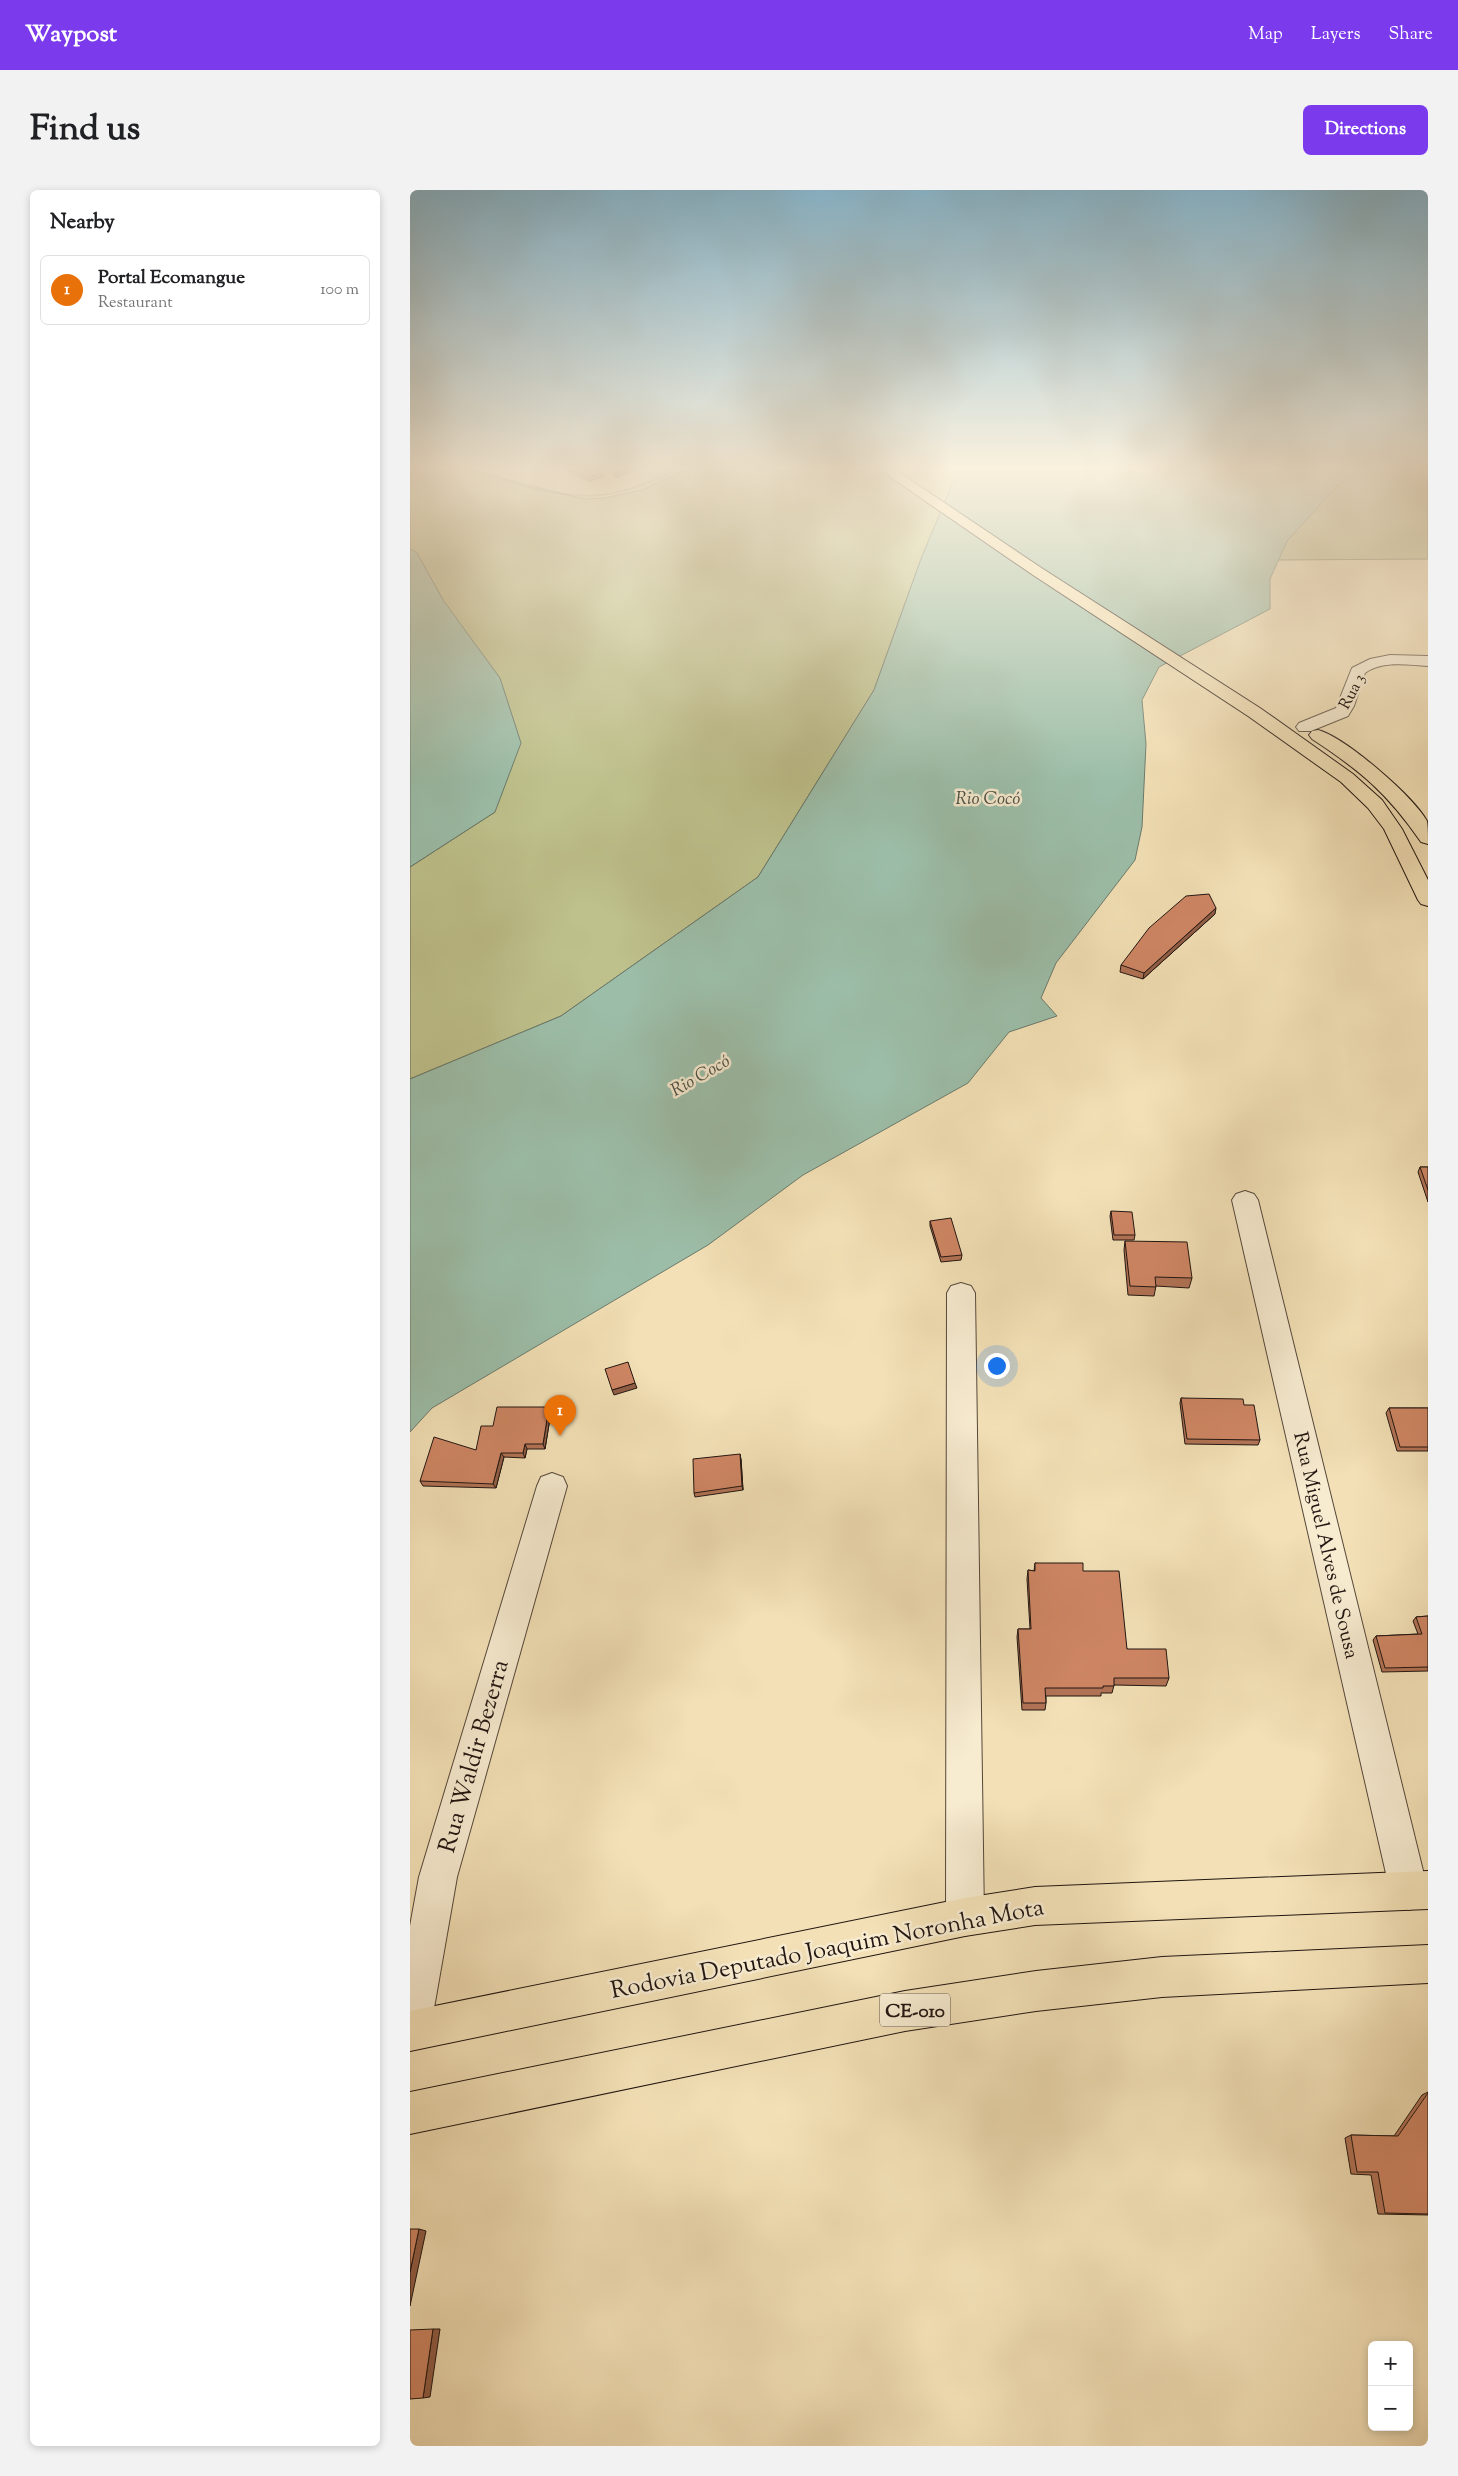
<!DOCTYPE html>
<meta charset="utf-8">
<style>
:root{--surface:#fff;--page:#f2f2f2;--text:#202124;--muted:#757577;--line:#e0e0e0;--accent:#7c3aed}
body{margin:0;font-family:"Sorts Mill Goudy",serif;background:var(--page);color:var(--text)}
.controls{position:absolute;right:15px;bottom:15px;display:grid;overflow:hidden;border-radius:8px;box-shadow:0 2px 8px #0003}
.controls button{width:45px;height:45px;display:grid;place-items:center;padding:0;border:0;border-bottom:1px solid var(--line);background:var(--surface);color:var(--text);font:25px sans-serif}
.you{position:absolute;left:586px;top:1175px;width:18px;height:18px;margin:-12px;border:4px solid #fff;border-radius:50%;background:#1a73e8;box-shadow:0 0 0 8px #1a73e833}
.badge{display:grid;place-items:center;width:32px;height:32px;border-radius:50%;background:var(--accent);color:#fff;font-size:16px;font-weight:700}
.pin{position:absolute;translate:-50% -41px;filter:drop-shadow(0 1px 2px #0008)}
.pin::after{content:'';position:absolute;top:26px;width:18px;height:15px;background:inherit;clip-path:polygon(0 0,100% 0,50% 100%)}
.list{margin:0;padding:0;list-style:none}
h2{display:flex;justify-content:space-between;align-items:center;height:65px;margin:0;padding:0 20px;font-size:21px}
h2 small{font-size:16px;font-weight:400;color:var(--muted)}
.list li{display:grid;grid-template-columns:32px 1fr auto;gap:15px;align-items:center;box-sizing:border-box;height:70px;margin:0 10px 10px;padding:0 10px;border:1px solid var(--line);border-radius:8px}
.list b{display:block;font-size:19px;white-space:nowrap}
.list p{margin:0;font-size:16px;white-space:nowrap;color:var(--muted)}
.list em{font-size:16px;font-style:normal;color:var(--muted)}
.map{position:relative;flex:none;width:1018px;height:2256px;overflow:hidden;border-radius:8px}
header{display:flex;align-items:center;gap:30px;box-sizing:border-box;height:70px;padding:0 25px;background:var(--accent);color:#fff}
header strong{font-size:24px}
nav{display:flex;gap:28px;margin-inline-start:auto;font-size:18px}
.intro{display:flex;align-items:center;justify-content:space-between;box-sizing:border-box;height:120px;padding:0 30px}
h1{margin:0;font-size:35px}
.button{padding:12px 22px;border-radius:8px;background:var(--accent);color:#fff;font-size:18px;font-weight:700}
main{display:flex;gap:30px;padding:0 30px}
aside{flex:1;background:var(--surface);border-radius:8px;box-shadow:0 2px 8px #0003}
.map>svg:first-child{display:block}
.green{fill:#bec18c;stroke:#6f6b4e}
.water{fill:#9cbea9;stroke:#6a7a6c}
.lines{fill:none;stroke-linecap:round;stroke-linejoin:round}
.street-casing{stroke:#55483a;stroke-width:2}
.primary-casing{stroke:#201511;stroke-width:2}
.highway-casing{stroke:#201511;stroke-width:2}
.path{stroke:#201511;stroke-width:2;stroke-dasharray:0.5 1;stroke-linecap:butt}
.street{fill:#f7ebd0;fill-rule:evenodd}
.primary{fill:#f3e0b6;fill-rule:evenodd}
.highway{fill:#f3e0b6;fill-rule:evenodd}
.wall{fill:#b27356;stroke:#201511}
.shaded-wall{fill:#915e46;stroke:#201511}
.building{fill:#cf8664;stroke:#201511}
.labels{text-anchor:middle;stroke-width:5;stroke-linejoin:round;paint-order:stroke}
.far-street-label{font-size:16px;fill:#201511;stroke:#f7ebd0}
.far-water-label{font-size:18px;font-style:italic;fill:#4b5046;stroke:#f7ebd0}
.shield{fill:#f7ebd0;stroke:#60554a;stroke-width:1}
.shield-label{font-size:19px;font-weight:bold;fill:#201511}
.street-label{font-size:20px;fill:#201511;stroke:#f7ebd0}
.near-street-label{font-size:24px;fill:#201511;stroke:#f7ebd0}
</style>
<header>
<strong>Waypost</strong>
<nav><a>Map</a><a>Layers</a><a>Share</a></nav>
</header>
<div class="intro"><h1>Find us</h1><a class="button">Directions</a></div>
<main>
<aside>
<h2>Nearby<small></small></h2>
<ul class="list">
<li><span class="badge" style="background:#e8710a">1</span><div><b>Portal Ecomangue</b><p>Restaurant</p></div><em>100 m</em></li>
</ul>
</aside>
<div class="map">
<svg width="1018" height="2256" viewBox="0 0 1018 2256">
<rect width="100%" height="100%" fill="#f3e0b6"/>
<filter id="stains"><feTurbulence type="fractalNoise" baseFrequency=".004" numOctaves="4"/><feColorMatrix values="0 0 0 0 .2 0 0 0 0 .09 0 0 0 0 .02 0 0 0 .5 -.17"/></filter>
<radialGradient id="worn" r=".72"><stop offset=".6" stop-color="#630" stop-opacity="0"/><stop offset="1" stop-color="#630" stop-opacity=".3"/></radialGradient>
<!-- green -->
<path class="green" d="M0 275H32L52 278 174 309 194 308 232 300 285 275H458C474 287 493 290 511 279V275H555L542 295 511 369 464 500 348 687 151 826 0 889V677L85 622 33 410 7 363 0 359Z
M981 275H999L1018 279V369L867 370 877 351 929 294Z"/>
<!-- water -->
<path class="water" d="M555 275H981L929 294 877 351 860 389V419L749 477 732 510 736 554 732 637 725 670 646 773 631 808 647 826 599 842 558 893 393 985 298 1055 22 1218 0 1242V889L151 826 348 687 464 500 511 369 542 295Z
M0 359 7 363 33 410 90 488 111 553 85 622 0 677Z"/>
<g class="lines">
<!-- street casing -->
<g class="street-casing">
<path id="street" d="M980 465 1018 466V476C999 475 972 470 955 483L944 516 938 526 901 541H889L886 537 889 533 926 518 942 478 960 469Z
M835 1001 844 1004 848 1010 1018 1701 1012 1714 999 1720 986 1714 980 1701 822 1010 826 1004Z
M551 1093 561 1096 565 1103 574 1727 568 1740 555 1746 542 1740 536 1727 537 1103 541 1096Z
M142 1283 153 1287 157 1296 47 1687 20 1841 14 1855 0 1861V1736L9 1687 127 1296 131 1287Z"/>
</g>
<!-- primary casing -->
<g class="primary-casing">
<path id="primary" d="M463 275H478L633 379 850 518 943 584 972 610 992 639 1018 690V716L1011 714 1008 710 974 639 958 618 931 592 838 526 623 385Z
M908 540C935 547 1003 606 1017 631 1018 637 1018 647 1018 654L1011 652C978 604 951 581 902 549L899 545 902 541Z"/>
</g>
<!-- highway casing -->
<g class="highway-casing">
<path id="highway" d="M1018 1681V1719L625 1735 555 1746 0 1861V1821L555 1708 625 1697Z
M1018 1755V1793L752 1807 626 1821 495 1841 0 1944V1902L495 1801 626 1781 752 1767Z"/>
</g>
<!-- path -->
<path class="path" d="M52 275C96 290 142 309 189 305 219 303 249 288 275 275
M252 275 261 281"/>
<!-- street -->
<use href="#street" class="street"/>
<!-- primary -->
<use href="#primary" class="primary"/>
<!-- highway -->
<use href="#highway" class="highway"/>
</g>
<!-- wall -->
<path class="wall" d="M145 275H190L193 287 179 291Z
M805 724 733 789 710 782 711 775Z
M1010 977H1018V1012L1008 982Z
M701 1021 725 1045 724 1050H703L700 1026Z
M520 1031 552 1065 551 1070 531 1072 520 1036Z
M715 1051 782 1088 779 1098 746 1096 744 1106 718 1105 714 1060Z
M771 1208 834 1215 850 1250 848 1255 775 1254 770 1213Z
M979 1218H1018V1261H987L976 1223Z
M141 1222 135 1259H117L115 1268 94 1267 86 1298 13 1296 10 1291 66 1260 83 1236Z
M331 1269 333 1300 285 1307 284 1303Z
M625 1373 673 1381 717 1459 759 1488 756 1496 704 1495 702 1503H691V1506H636V1513L635 1520H612L607 1447 608 1439H620L617 1389 618 1380 624 1381Z
M1018 1426V1481L972 1482 963 1450 966 1446 1008 1444 1003 1431 1006 1427Z
M1018 1902V2025L968 2024 961 1985 941 1984 935 1948 941 1945 984 1946 1012 1905Z"/>
<!-- shaded-wall -->
<path class="shaded-wall" d="M225 275H241L205 288 204 283Z
M192 283 193 287 179 291 178 287Z
M806 718 805 724 733 789 734 783Z
M225 1193 227 1198 204 1205 202 1200Z
M139 1217 141 1222 135 1259 133 1254Z
M115 1254 117 1259 115 1268 113 1263Z
M91 1263 94 1267 86 1298 83 1294Z
M330 1264 331 1269 333 1300 332 1296Z
M9 2039 16 2041 0 2116V2082Z
M23 2139H30L20 2207 13 2208Z"/>
<!-- building -->
<path class="building" d="M153 275H190L192 283 178 287Z
M209 275H225L204 283Z
M799 704 806 718 734 783 711 775 739 738 776 706Z
M1010 977H1018V1000Z
M701 1021 722 1022 725 1045H704Z
M541 1028 552 1065 531 1067 520 1031Z
M715 1051 777 1052 782 1088 745 1087 746 1097 720 1096Z
M218 1172 225 1193 202 1200 195 1179Z
M771 1208 833 1209 834 1215H844L850 1250 777 1249Z
M87 1217H139L133 1254H115L113 1263H91L83 1294 10 1291 24 1247 66 1260 71 1236H83Z
M979 1218H1018V1257H990Z
M330 1264 332 1296 284 1303 283 1269Z
M625 1373H673V1381H709L717 1459H756L759 1488H704V1496H693V1498H635L636 1513H613L608 1439H621L618 1380 625 1381Z
M1018 1426V1477L975 1478 966 1446 1012 1444 1006 1427Z
M1018 1903V2024L975 2023 968 1982H947L941 1945 988 1946Z
M0 2039H9L0 2082Z
M23 2139 13 2208 0 2209V2140Z"/>
<!-- sky -->
<linearGradient id="sky" x2="0" y2="1"><stop stop-color="#89b8cf"/><stop offset="0.47" stop-color="#faf1de"/><stop offset="1" stop-color="#faf1de" stop-opacity="0"/></linearGradient>
<rect width="1018" height="591" fill="url(#sky)"/>
<g class="labels">
<!-- far-street labels -->
<g class="far-street-label">
<text transform="translate(941 501) rotate(-62)" y="6">Rua 3</text>
</g>
<!-- far-water labels -->
<g class="far-water-label">
<text x="578" y="614">Rio Cocó</text>
<text transform="translate(290 885) rotate(-30)" y="6">Rio Cocó</text>
</g>
<!-- shield labels -->
<rect class="shield" x="470" y="1803.5" width="70" height="33" rx="4"/>
<g class="shield-label">
<text x="505" y="1827">CE-010</text>
</g>
<!-- street labels -->
<g class="street-label">
<text transform="translate(917 1355) rotate(77)" y="7">Rua Miguel Alves de Sousa</text>
</g>
<!-- near-street labels -->
<g class="near-street-label">
<text transform="translate(63 1566) rotate(-74)" y="8">Rua Waldir Bezerra</text>
<text transform="translate(417 1758) rotate(-11)" y="8">Rodovia Deputado Joaquim Noronha Mota</text>
</g>
</g>
<rect width="100%" height="100%" filter="url(#stains)"/>
<rect width="100%" height="100%" fill="url(#worn)"/>
</svg>
<div class="controls">
<button>+</button>
<button>−</button>
</div>
<div class="you"></div>
<div class="pin badge" style="left:150px;top:1246px;background:#e8710a">1</div>
</div>
</main>
